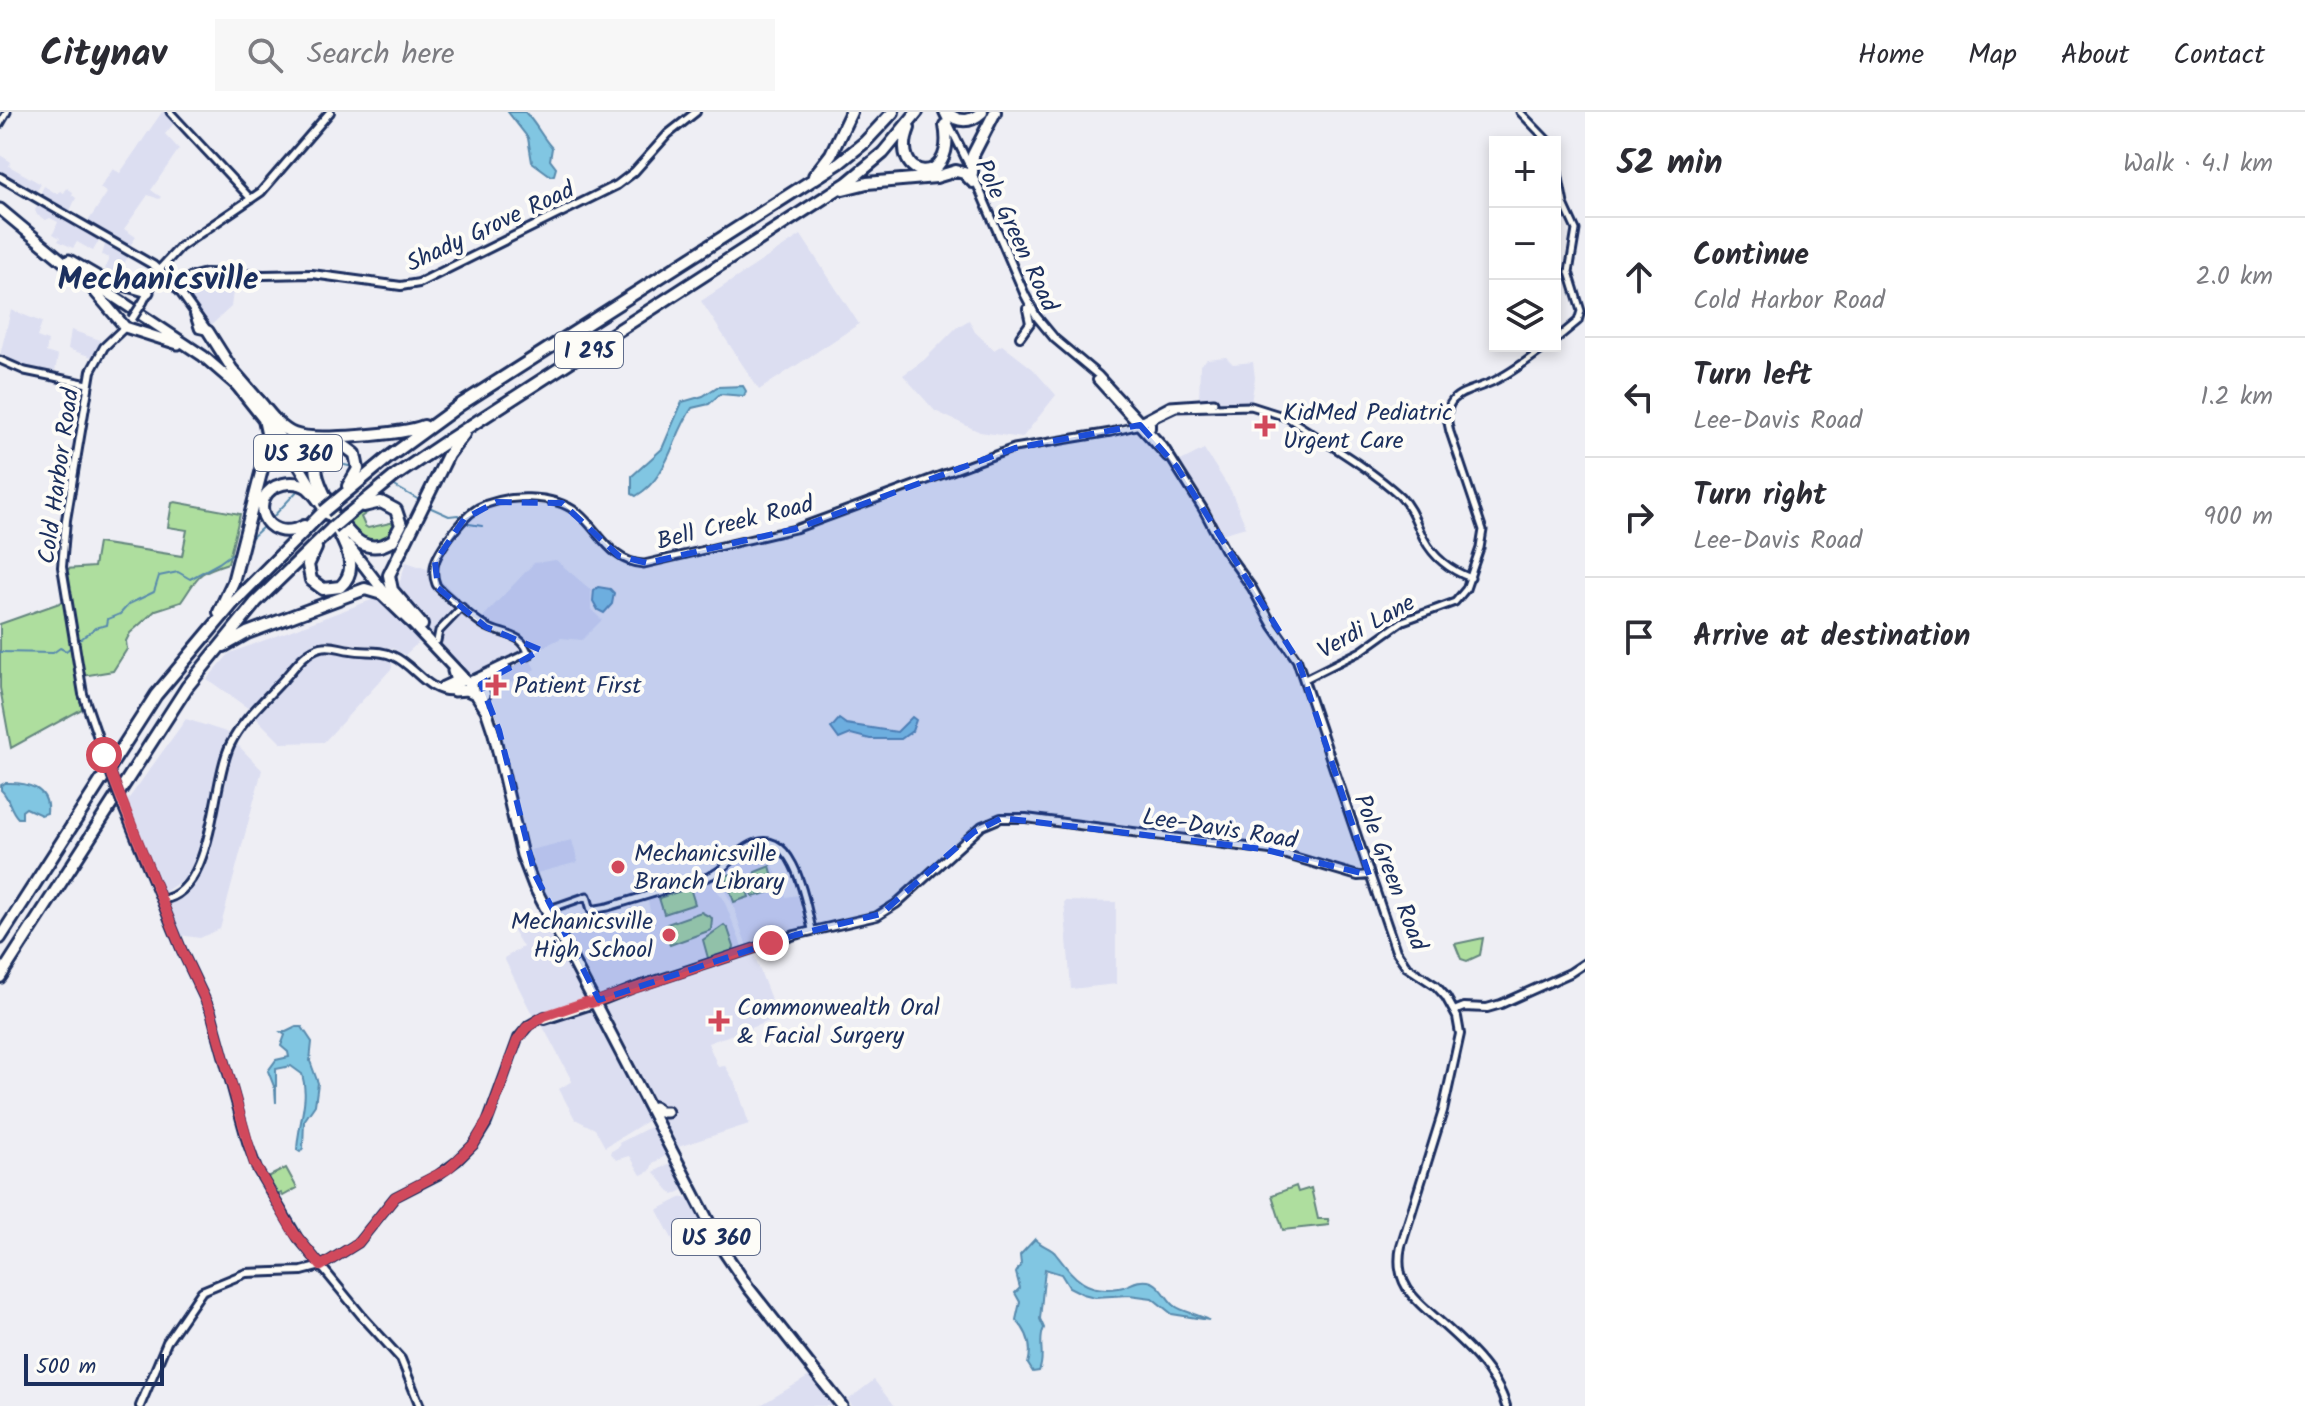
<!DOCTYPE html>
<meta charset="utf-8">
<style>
:root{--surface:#fff;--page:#f7f7f7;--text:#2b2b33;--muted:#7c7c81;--line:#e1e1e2}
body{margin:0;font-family:Kalam,sans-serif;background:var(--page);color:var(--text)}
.controls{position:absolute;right:24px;top:24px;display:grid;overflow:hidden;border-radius:0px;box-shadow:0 4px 12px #0003}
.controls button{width:72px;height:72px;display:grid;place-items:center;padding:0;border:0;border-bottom:2px solid var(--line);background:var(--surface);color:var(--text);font:40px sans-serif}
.scale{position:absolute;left:24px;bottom:20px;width:140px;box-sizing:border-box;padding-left:8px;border:4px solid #1b2f5e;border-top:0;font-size:22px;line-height:28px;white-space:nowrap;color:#1b2f5e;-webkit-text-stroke:6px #fdfcf7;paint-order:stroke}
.stop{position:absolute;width:24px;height:24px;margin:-18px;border:6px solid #d1495b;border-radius:50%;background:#fff}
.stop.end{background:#d1495b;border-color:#fff;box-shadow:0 2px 8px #0008}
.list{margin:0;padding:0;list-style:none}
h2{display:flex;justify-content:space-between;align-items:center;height:104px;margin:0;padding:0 32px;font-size:34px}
h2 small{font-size:26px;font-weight:400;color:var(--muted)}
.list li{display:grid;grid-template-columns:52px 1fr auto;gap:24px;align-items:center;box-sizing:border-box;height:120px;padding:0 32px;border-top:2px solid var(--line)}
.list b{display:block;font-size:30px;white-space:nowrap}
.list p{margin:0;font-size:26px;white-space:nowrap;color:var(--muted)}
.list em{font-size:26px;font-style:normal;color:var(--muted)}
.icon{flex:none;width:44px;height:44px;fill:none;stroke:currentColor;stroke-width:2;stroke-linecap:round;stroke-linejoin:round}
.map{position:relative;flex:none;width:1585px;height:1294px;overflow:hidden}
header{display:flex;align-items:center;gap:48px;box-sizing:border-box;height:112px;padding:0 40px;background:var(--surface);border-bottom:2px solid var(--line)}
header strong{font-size:38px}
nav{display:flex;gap:44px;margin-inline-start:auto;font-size:28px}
.search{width:560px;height:72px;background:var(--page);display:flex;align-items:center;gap:20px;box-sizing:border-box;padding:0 28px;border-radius:0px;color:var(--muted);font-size:30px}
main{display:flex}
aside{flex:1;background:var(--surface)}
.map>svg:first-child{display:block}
.built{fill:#dcdef1}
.green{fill:#aede9e;stroke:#64867e;stroke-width:2}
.water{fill:#81c6e2;stroke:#588aad;stroke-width:2}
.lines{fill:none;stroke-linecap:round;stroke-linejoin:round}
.stream{stroke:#588aad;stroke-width:2}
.tertiary-casing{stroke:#1b2f5e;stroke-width:11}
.secondary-casing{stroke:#1b2f5e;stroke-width:12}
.trunk-casing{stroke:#1b2f5e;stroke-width:15}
.motorway-casing{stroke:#1b2f5e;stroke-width:16}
.tertiary{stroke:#fdfcf7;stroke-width:5}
.secondary{stroke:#fdfcf7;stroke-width:6}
.trunk{stroke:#fdfcf7;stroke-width:9}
.motorway{stroke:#fdfcf7;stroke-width:10}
.secondary-bridge-casing{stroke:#1b2f5e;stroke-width:12;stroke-linecap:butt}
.motorway-bridge-casing{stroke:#1b2f5e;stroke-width:16;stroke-linecap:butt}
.secondary-bridge{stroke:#fdfcf7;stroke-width:6}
.motorway-bridge{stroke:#fdfcf7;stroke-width:10}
.route{stroke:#d1495b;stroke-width:10}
.marked{fill:#1d4ed8;fill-opacity:0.2;stroke:#1d4ed8;stroke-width:6;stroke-dasharray:16 10;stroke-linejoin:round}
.poi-dot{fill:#d1495b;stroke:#fdfcf7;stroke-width:3}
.labels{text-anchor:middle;stroke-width:8;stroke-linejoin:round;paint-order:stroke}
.shield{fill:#fdfcf7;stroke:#5f6c8c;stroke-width:2}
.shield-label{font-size:22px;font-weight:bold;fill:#1b2f5e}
.street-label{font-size:24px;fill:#1b2f5e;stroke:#fdfcf7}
.poi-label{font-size:24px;fill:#1b2f5e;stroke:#fdfcf7;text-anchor:start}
.district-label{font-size:32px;font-weight:bold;fill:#1b2f5e;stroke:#fdfcf7}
</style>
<header>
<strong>Citynav</strong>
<div class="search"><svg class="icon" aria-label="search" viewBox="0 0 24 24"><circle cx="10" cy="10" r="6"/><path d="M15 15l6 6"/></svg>Search here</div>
<nav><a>Home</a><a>Map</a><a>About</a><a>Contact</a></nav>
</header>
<main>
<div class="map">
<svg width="1585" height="1294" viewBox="0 0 1585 1294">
<rect width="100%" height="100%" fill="#eeeef4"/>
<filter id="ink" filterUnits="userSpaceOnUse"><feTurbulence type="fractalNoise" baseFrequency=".0125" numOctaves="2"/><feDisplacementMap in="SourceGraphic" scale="16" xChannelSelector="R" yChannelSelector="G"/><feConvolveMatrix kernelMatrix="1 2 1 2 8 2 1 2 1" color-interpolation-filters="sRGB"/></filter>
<g filter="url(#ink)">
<!-- built -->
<path class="built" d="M162 0H169L176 9 165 22 179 37 151 78 161 85 159 87 148 83 124 117 136 125 129 135 87 111 107 81 100 76 113 57 120 61Z
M0 43 11 50 9 54 41 72 35 82 0 62Z
M44 74 57 82 60 79 64 81 67 76 73 80 72 83 76 86 69 101 39 84Z
M40 90 101 125 93 139 77 130 73 136 58 129 60 126 53 122 58 110 50 106 46 108 37 103 35 98Z
M801 123 859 212 759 278 701 189Z
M106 129 129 142 121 158 118 154 112 160 105 157 109 146 102 143Z
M198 163 235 164 231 195 208 216 180 179 192 165Z
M11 198 42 210 37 225 48 229 46 240 58 244 55 259 28 256 0 243Z
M969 208 975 220 994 238 1002 233 1033 257 1056 283 1022 326 980 320 935 299 903 263 924 248 956 216Z
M71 218 100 228 98 238 92 245 68 237Z
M1226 245 1233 252 1253 250 1255 266 1251 291 1199 290 1200 253 1207 247Z
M1204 337 1231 379 1246 415 1218 423 1175 352Z
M556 448 591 478V497L602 508 582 528 561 526 528 543 535 557 483 585 394 488 406 450 430 458 481 507 534 451Z
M374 487 386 492 422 527 405 543 392 536 327 529 315 530 304 538 249 597 207 567 230 541Z
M319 536 391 543 392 556 324 630 281 631 252 602 305 545Z
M186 607 229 621 195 747 187 765 163 781 127 689Z
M234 629 262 658 220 817 200 826 179 823 166 791 186 777 203 751 226 649Z
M572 728 578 750 537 761 530 738Z
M764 731 786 785 798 783 806 816 747 835 733 793 717 766Z
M708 767 723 786 742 834 741 838 598 883 563 813 595 803 598 814 630 804 632 809 651 803 647 785Z
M1064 789 1116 790V872L1071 877Z
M545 801 591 889 534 906 504 846 523 835 512 817Z
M753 840 778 906 708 931 718 955 725 954 736 972 749 1012 678 1035 603 890 637 876Z
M593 893 652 1006 605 1035 595 1017 575 1007 559 977 572 969 540 909Z
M652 1014 667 1043 653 1051 650 1059 641 1063 630 1044 616 1048 610 1040 620 1034 619 1031Z
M670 1051 685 1077 673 1083 654 1060Z
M692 1085 711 1121 678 1138 657 1098 680 1086Z
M813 1262 838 1294H759Z
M874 1268 894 1294H852L848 1288Z"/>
<!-- green -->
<path class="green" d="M175 390 240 402 228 451C194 462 200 463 181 490L156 498 130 521 126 529 127 537 113 559 76 565 82 597 11 636 0 576V512L68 488 65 457 94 455 98 431 182 444 187 418 168 415 172 391Z
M376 393 388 395 396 402H391L383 397 371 398 361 405 365 414 368 416 399 409C398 431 381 434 362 430L345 413 364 397Z
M770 754 777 778 753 785 751 774 755 760Z
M741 759 749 785 734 790 725 764Z
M690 776 695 792 664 802 659 786Z
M701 800 712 806 711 818 670 833 664 822 667 812Z
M724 813 728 817 734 835 731 841 713 847 708 846 703 828Z
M1483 826 1480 843 1467 849 1461 847 1455 832Z
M286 1056 297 1076 283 1084 281 1081 276 1084 266 1066Z
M1296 1074 1298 1080 1311 1076 1318 1107H1328L1329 1113 1283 1118 1272 1083Z"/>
<!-- water -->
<path class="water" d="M508 0H525C537 13 542 25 552 36L550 48 556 56 554 63 551 64 532 50 528 26Z
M743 274 746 279 744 284 720 282 709 292 692 296C672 325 669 365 636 384L632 382V364L662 337 682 290 703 284 717 275Z
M598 475 610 477 614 481 612 492 604 501 598 498 593 489 594 478Z
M912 605 916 608 912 619 901 627H870L851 622 839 627 831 616 839 607 846 612 897 620Z
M5 671C26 670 50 675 47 701L41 703 26 696 22 699V706H18C9 697 10 686 1 678V673Z
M296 915H302L312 930 310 949 318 971 315 993 304 1009 303 1036 300 1040 297 1038C298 1011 310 988 302 962L291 954 276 957V991L275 977 268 959 276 948 289 945 288 940 281 934 285 923 281 920H286Z
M1035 1127C1041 1134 1050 1135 1055 1141 1073 1164 1084 1182 1119 1176 1130 1174 1136 1167 1148 1169 1161 1171 1166 1187 1175 1194 1181 1199 1200 1203 1209 1208L1172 1202 1152 1186 1129 1183 1095 1185 1083 1182 1069 1175 1061 1162 1045 1157 1040 1207 1044 1216C1037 1230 1046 1244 1039 1259L1033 1260 1028 1252C1033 1234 1028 1220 1016 1208L1020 1190 1015 1181 1020 1176 1016 1161 1021 1152 1020 1143Z"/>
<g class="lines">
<!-- stream -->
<path class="stream" d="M321 353 332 350 353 355
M391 372 421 389
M429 395 449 404 458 403 469 412 482 414
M271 407 300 376
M248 429 264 414
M76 531 95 516 107 513 108 507 120 502 129 492 154 480 159 464 178 460 190 467 219 451 237 438
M0 540 53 541 60 536 66 539 71 535"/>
<!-- tertiary casing -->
<g class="tertiary-casing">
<path id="tertiary" d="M170 0 251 87
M1520 0 1549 30
M0 12 7 0
M1555 45 1564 92 1576 118 1569 160 1581 199 1578 209 1555 228
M0 248 25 259 88 272
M1288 306C1323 329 1370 356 1400 384 1413 397 1416 412 1424 427 1434 446 1452 459 1471 466
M1140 309 1170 293 1214 290
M437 529 439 519 462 495
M529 544C523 520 504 524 487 515 479 511 438 478 436 472 429 454 439 440 448 427 457 415 465 404 478 396 505 382 553 381 578 401 600 419 610 450 644 452L795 417 1014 336 1111 320 1140 313 1176 296 1251 294 1289 306
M473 567 529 540
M1305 567 1361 539 1403 509 1455 490 1466 477 1480 436 1483 418 1450 320C1438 277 1471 282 1498 267 1515 258 1531 246 1547 234
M475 570 507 555
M547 798 587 784 591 798 608 795 708 765C724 759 733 744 748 735 792 708 806 789 812 818"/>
</g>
<!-- secondary casing -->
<g class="secondary-casing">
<path id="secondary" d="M943 0 970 55
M0 65 153 153 175 173 208 219
M974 65 1025 183 1036 204 1055 227 1098 263 1164 335 1203 397 1224 437 1252 476 1273 514 1297 548 1396 839 1407 855 1436 874 1446 885 1457 905 1460 922 1443 999 1401 1134C1398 1148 1399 1163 1407 1176 1414 1188 1427 1198 1437 1207 1463 1230 1496 1259 1506 1294
M178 178 190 165 206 161 264 163 312 162 401 174 419 171 617 73 634 60 668 22 696 0
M143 190 159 158 180 135 261 80 330 0
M194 202 199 217 208 219
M1020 225 1030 211 1027 197
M1097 268 1167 345
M1151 316V309L1158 303
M449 575 473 567
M104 643 83 582 62 455 66 408 91 259 104 235 125 215
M122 693 182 839 211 900 247 1030 257 1057 298 1126 362 1204 401 1247 420 1294
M161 788C215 781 211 672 230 633 242 608 265 588 284 567 294 556 305 539 321 535 332 532 340 537 351 538 365 541 379 537 393 544 415 553 428 583 455 579
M1454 899 1464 895 1487 896 1501 892 1570 861 1585 851
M543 906 545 908 588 894 636 875 795 823 877 804 896 792 982 714 1001 706H1026L1270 738 1358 764 1369 763
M140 1294 167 1230 202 1179 246 1161 302 1159 321 1154 358 1131 395 1085 438 1063 457 1049 474 1032 487 1011 518 926 529 913 545 904"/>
</g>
<!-- trunk casing -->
<g class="trunk-casing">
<path id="trunk" d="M0 97 71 156 203 244 240 276
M69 148 100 166 148 180
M91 175 125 215 178 232
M208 219 232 257 263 293
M263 302 292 342 315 380
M348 433 388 485
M406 505 470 573 486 598 494 622 522 743 534 774 725 1141 748 1175 842 1294
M481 567 485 583
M443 575 456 569 453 559
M454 579 467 578 477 583
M654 995 660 1000H667"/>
</g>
<!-- motorway casing -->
<g class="motorway-casing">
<path id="motorway" d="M947 0C958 11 970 11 982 0
M909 16C888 69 957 78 945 13
M972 61 973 43 995 0
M814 64 831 42 851 0
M843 77 867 71 936 65 956 59 964 61 973 70
M258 288C269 300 279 316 294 322 313 330 404 322 424 314
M336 389 389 345 460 293 839 51 865 30 893 0
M332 398C323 378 305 353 326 335L343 333 355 342 358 357 348 374
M345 405 395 364 447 329 847 71 883 41 917 0
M337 406C352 426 367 445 393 428L401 413 396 398 381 390 363 394
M304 414C263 435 245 381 283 372 292 370 301 371 308 376 316 383 322 393 328 402
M316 436 308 453 311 468 323 477 340 475C362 456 343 430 333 409
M219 500 233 470 269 330 264 307 237 273
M422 513 392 478 389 463 448 343 464 322
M224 534 247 521 365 477 382 482 409 508
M0 826 156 583 234 490 324 399
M0 865 187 575 256 490 332 416"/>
</g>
<!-- tertiary -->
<use href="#tertiary" class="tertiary"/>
<!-- secondary -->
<use href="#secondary" class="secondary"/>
<!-- trunk -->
<use href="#trunk" class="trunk"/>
<!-- motorway -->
<use href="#motorway" class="motorway"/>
<!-- secondary-bridge casing -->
<g class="secondary-bridge-casing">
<path id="secondary-bridge" d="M132 207 143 190
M104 643 122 693"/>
</g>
<!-- motorway-bridge casing -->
<g class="motorway-bridge-casing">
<path id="motorway-bridge" d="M324 399 336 389
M332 416 345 405"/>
</g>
<!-- secondary-bridge -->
<use href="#secondary-bridge" class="secondary-bridge"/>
<!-- motorway-bridge -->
<use href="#motorway-bridge" class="motorway-bridge"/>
</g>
</g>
<g class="lines" filter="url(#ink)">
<!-- route -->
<path class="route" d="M104 643 182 839 211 900 254 1051 294 1121 321 1154 358 1131 395 1085 448 1057 474 1032 490 1004 517 929 526 916 544 904 586 890 591 891 771 831"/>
</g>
<!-- marked area -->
<path class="marked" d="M1140 313 1177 355 1299 551 1369 763 1262 737 1002 706 974 720 881 802 795 823 599 888 535 763 499 618 481 572 541 538 486 515 438 476 435 450 464 407 496 390 562 391 619 444 647 451 795 417 1015 336Z"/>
<!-- markers -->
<g class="poi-dot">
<path d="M1261 302h8v8h8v8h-8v8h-8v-8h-8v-8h8z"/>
<path d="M492 561h8v8h8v8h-8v8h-8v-8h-8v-8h8z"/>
<circle cx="618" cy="755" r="8"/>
<circle cx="669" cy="823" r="8"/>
<path d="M715 897h8v8h8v8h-8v8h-8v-8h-8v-8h8z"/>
</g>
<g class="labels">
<!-- shield labels -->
<g class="shield">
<rect x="555" y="220" width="68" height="36" rx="6"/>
<rect x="254" y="323" width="88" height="36" rx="6"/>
<rect x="672" y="1107" width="88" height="36" rx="6"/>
</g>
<g class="shield-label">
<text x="589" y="246">I 295</text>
<text x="298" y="349">US 360</text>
<text x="716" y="1133">US 360</text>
</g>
<!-- street labels -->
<g class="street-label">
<text transform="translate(490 114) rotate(-25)" y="8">Shady Grove Road</text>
<text transform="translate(1017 123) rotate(65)" y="8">Pole Green Road</text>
<text transform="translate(58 364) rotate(-82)" y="8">Cold Harbor Road</text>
<text transform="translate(735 410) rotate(-14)" y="8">Bell Creek Road</text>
<text transform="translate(1366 514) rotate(-29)" y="8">Verdi Lane</text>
<text transform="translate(1220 716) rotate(9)" y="8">Lee-Davis Road</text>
<text transform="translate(1391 760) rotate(69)" y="8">Pole Green Road</text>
</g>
<!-- poi labels -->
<g class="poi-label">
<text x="1283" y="308">KidMed Pediatric<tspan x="1283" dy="28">Urgent Care</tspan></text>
<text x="514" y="581">Patient First</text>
<text x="634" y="749">Mechanicsville<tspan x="634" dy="28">Branch Library</tspan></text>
<text x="653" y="817" text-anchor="end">Mechanicsville<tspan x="653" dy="28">High School</tspan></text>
<text x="737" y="903">Commonwealth Oral<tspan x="737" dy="28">&amp; Facial Surgery</tspan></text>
</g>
<!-- district labels -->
<g class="district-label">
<text x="158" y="177">Mechanicsville</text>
</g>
</g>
</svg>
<div class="controls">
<button>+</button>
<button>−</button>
<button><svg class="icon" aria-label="layers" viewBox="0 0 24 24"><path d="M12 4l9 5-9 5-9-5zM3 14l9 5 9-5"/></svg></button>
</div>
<div class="scale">500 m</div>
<div class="stop" style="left:104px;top:643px"></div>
<div class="stop end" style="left:771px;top:831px"></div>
</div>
<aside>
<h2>52 min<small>Walk · 4.1 km</small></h2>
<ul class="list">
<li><svg class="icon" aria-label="ahead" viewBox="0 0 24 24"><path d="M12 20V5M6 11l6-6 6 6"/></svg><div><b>Continue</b><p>Cold Harbor Road</p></div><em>2.0 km</em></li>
<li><svg class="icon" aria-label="left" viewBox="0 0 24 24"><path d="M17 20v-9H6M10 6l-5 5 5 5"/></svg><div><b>Turn left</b><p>Lee-Davis Road</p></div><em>1.2 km</em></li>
<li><svg class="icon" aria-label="right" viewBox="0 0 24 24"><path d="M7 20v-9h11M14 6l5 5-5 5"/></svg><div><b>Turn right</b><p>Lee-Davis Road</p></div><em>900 m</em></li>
<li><svg class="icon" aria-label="arrive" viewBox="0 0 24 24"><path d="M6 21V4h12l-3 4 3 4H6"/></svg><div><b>Arrive at destination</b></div></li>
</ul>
</aside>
</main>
